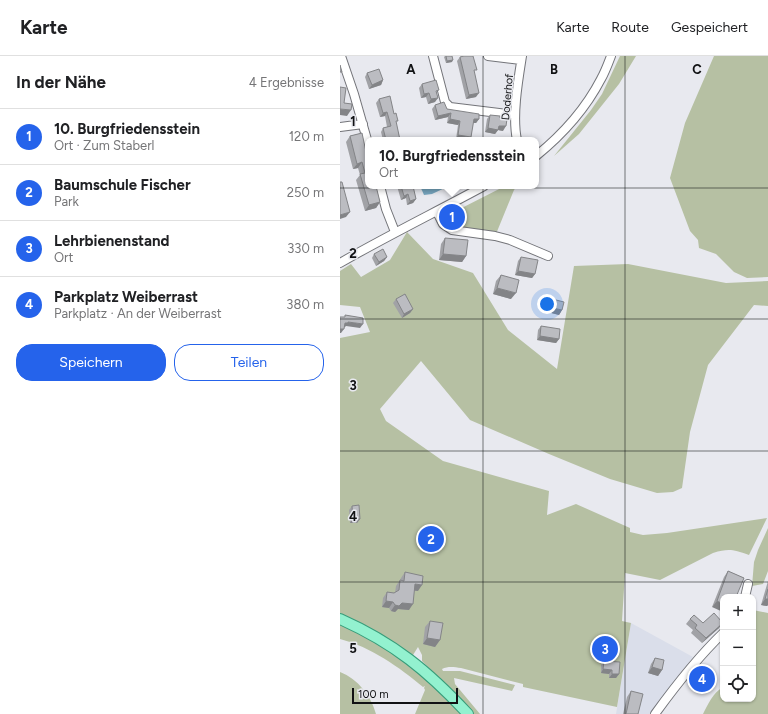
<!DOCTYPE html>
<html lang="de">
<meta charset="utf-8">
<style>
:root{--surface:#fff;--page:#f6f6f6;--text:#202124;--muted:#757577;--line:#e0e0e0;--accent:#2563eb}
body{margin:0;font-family:Figtree,sans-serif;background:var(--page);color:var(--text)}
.controls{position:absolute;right:12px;bottom:12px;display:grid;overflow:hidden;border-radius:8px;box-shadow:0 1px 3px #0004}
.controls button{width:36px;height:36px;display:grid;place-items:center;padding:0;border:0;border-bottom:1px solid var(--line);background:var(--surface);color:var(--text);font:20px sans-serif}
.scale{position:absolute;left:12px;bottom:10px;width:106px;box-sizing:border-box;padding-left:4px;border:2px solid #111214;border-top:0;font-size:11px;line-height:14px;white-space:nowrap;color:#111214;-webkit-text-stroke:3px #e8e9ef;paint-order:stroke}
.you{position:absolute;left:207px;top:248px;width:14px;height:14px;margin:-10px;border:3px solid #fff;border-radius:50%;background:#1a73e8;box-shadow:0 0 0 6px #1a73e833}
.badge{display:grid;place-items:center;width:26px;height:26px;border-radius:50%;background:var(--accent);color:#fff;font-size:13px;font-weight:700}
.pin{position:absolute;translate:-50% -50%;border:2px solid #fff;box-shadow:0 1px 4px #0006}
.popup{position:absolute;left:25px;top:81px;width:174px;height:52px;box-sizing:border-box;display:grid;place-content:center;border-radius:8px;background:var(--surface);filter:drop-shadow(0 1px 3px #0005);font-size:13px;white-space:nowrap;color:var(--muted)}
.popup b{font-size:15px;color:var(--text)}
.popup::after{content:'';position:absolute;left:50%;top:100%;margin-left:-8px;border:8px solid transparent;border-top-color:var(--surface)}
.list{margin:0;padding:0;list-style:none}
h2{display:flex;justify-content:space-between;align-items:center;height:52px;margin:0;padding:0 16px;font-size:17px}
h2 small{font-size:13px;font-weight:400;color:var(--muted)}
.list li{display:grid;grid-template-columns:26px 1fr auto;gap:12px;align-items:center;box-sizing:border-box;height:56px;padding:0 16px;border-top:1px solid var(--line)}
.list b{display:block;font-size:15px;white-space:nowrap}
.list p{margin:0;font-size:13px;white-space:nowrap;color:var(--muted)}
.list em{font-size:13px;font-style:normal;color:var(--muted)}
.actions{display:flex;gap:8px;padding:12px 16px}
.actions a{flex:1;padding:9px 0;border:1px solid var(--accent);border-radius:16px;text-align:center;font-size:14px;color:var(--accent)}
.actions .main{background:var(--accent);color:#fff}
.icon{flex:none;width:22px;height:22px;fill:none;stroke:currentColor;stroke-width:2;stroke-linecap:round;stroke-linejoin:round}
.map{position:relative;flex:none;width:428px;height:658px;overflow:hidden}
header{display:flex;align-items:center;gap:24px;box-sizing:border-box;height:56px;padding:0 20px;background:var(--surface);border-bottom:1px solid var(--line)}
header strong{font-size:19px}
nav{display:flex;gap:22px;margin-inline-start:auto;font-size:14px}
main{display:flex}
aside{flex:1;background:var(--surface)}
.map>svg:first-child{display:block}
.built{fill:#dadeea}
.green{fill:#b6c0a3}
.water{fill:#76a5be}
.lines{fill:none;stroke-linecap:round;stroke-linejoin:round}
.minor-casing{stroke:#737479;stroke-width:10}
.major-casing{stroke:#379c79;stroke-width:12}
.minor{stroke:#fff;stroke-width:8}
.major{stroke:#93f1cf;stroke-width:10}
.wall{fill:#a1a2a6}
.shaded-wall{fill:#838487}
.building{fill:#bbbcc1;stroke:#838487}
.grid{fill:none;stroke:#111214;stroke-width:1;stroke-opacity:0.55}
.labels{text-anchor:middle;stroke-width:3;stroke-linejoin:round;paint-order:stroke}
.street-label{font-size:11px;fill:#111214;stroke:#e8e9ef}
.grid-label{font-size:13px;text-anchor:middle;font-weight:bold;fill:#111214;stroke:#e8e9ef;stroke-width:3;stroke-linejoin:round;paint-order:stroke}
</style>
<header>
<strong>Karte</strong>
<nav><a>Karte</a><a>Route</a><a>Gespeichert</a></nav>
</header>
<main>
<aside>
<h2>In der Nähe<small>4 Ergebnisse</small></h2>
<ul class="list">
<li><span class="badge">1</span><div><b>10. Burgfriedensstein</b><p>Ort · Zum Staberl</p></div><em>120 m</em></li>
<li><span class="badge">2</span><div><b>Baumschule Fischer</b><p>Park</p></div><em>250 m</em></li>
<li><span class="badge">3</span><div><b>Lehrbienenstand</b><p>Ort</p></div><em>330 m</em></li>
<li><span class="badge">4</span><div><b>Parkplatz Weiberrast</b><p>Parkplatz · An der Weiberrast</p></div><em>380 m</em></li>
</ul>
<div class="actions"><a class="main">Speichern</a><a>Teilen</a></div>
</aside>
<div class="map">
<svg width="428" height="658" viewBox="0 0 428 658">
<rect width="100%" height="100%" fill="#e8e9ef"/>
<!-- built -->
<path class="built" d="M291 567 353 601 313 658H276Z"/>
<!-- green -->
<path class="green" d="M280 0H296L279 28 239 78 214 100 251 54 262 38Z
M374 0H428V221L407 222 394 216 376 198 359 192 358 184 350 175 330 122 345 67Z
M165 130H177L174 134 156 178 115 170 106 160Z
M67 176 93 203 133 217 168 274 217 313 234 210 288 208 386 227 428 225V250L414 249 368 309 350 376 342 432 333 436 317 437 270 423 209 398 130 364 81 305 40 353 46 365 103 405 209 435 207 459 236 448 290 472V476L303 479 327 477 427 462 409 499C393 494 390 492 373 497L320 524 285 517 282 565 291 567 277 651 183 631V628L121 612C114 611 108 610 102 613L103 615H120L175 629 172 635 114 622 115 628 140 658H132L82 605V599L78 591 73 599 0 559V282L30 276 20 251 0 249V215L11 208 21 221 50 204Z
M428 472V515L423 528 412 530 414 506 418 494Z
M413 554 428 557V658H363C368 648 373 637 383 631V643H413L414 603 413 598Z
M0 567 60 601 88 623 121 658H75L85 634 84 632 85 630 83 631C59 611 31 591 0 583Z
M0 616C18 623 31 640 36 658H0Z"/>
<!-- water -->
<path class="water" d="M80 130H109L92 138 84 139Z"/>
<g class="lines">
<!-- minor casing -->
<g class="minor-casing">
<path id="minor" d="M1 0 14 38 28 87
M93 0 105 46 110 51 175 59
M148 0 181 4
M0 71 23 68
M177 84C172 60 178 25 182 0
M196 100C222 79 246 52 261 23 265 16 268 8 271 0
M40 130 46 153 55 176
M97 156 103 168 112 174 155 180 170 184 208 200
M0 207C47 180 96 156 144 130
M405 541 408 528
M315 658C336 629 357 602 383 577"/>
</g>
<!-- major casing -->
<g class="major-casing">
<path id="major" d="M0 563C54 587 88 615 128 658"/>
</g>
<!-- minor -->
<use href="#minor" class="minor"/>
<!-- major -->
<use href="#major" class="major"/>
</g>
<!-- wall -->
<path class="wall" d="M105 0H112V6L106 7 104 1Z
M120 1 134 17 136 41 126 43 117 5Z
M27 17 43 24 41 29 29 33 25 21Z
M82 28 97 37 95 46 88 48 86 41 81 42 79 32Z
M39 43 56 67 60 84H43L41 76 43 72 47 71 45 60 40 61 36 47Z
M95 49 107 53 139 63 136 67H133L131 81 129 84 116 83 118 69 107 67 108 61 95 64 92 53Z
M150 59 160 62 163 75 158 74 155 78 145 76 147 63Z
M22 77 28 130 40 146 36 152 25 155 16 124 20 119 18 112 13 113 6 86 10 80Z
M57 130H73L76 143 73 147 67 149 66 142 61 144Z
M105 182 126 200 122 206 99 204 101 188Z
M34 198 47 201 44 205 36 210 32 202Z
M181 201 195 218 192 222 175 219 178 205Z
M161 219 171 243 153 238 156 225Z
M204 241 222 254 219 259 200 254 202 245Z
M56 243 73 253 70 257 62 262 53 247Z
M201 270 219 283 216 287 197 284 198 274Z
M12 450 20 463 17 467H10L9 454Z
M388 515 404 522 372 551 384 521Z
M65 516 78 535H74L69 554 58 553 55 556 51 555 49 552 42 551 43 542 47 536 55 537 56 530 60 524 61 522Z
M428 525V549L427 550 421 549Z
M350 563 363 567 379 572 362 587 351 577 353 574 346 568Z
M90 565 100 584 95 591 83 588 85 571Z
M315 602 322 614 318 620 308 617 311 608Z
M264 605 279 618 276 622H269V618L261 617V609Z
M291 635 298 658H283L287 641Z"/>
<!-- shaded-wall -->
<path class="shaded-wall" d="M113 4 112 6 106 7 107 5Z
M43 24 41 29 29 33 32 29Z
M89 37 86 41 81 42 84 38Z
M139 37 136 41 126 43 129 39Z
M98 42 95 46 88 48 91 43Z
M0 53 11 54 7 60 0 59Z
M47 56 45 60 40 61 43 57Z
M111 57 108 61 95 64 98 60Z
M110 63 120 65 118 69 107 67Z
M134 63H139L136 67H131Z
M159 70H166L163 75 158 74 155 78 145 76 148 72Z
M118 79 131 81 129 84 116 83Z
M22 106 18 112 13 113 17 108Z
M68 138 66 142 61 144 64 140Z
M76 143 73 147 67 149 70 145Z
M40 146 36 152 25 155 29 149Z
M10 156 6 161 0 163V159Z
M103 198 126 200 122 206 99 204Z
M47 201 44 205 36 210 39 206Z
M178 215 195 218 192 222 175 219Z
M157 232 176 237 171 243 153 238Z
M203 250 222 254 219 259 200 254Z
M73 253 70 257 62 262 64 258Z
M8 266 23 268 20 272 6 270 5 271H2L5 267Z
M0 273H4L1 277H0Z
M200 280 219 283 216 287 197 284Z
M13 463H20L17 467H10Z
M75 528 82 529 78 535 71 534Z
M425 543H428V549L427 550 421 549Z
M46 545 53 546 49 552 42 551Z
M377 545 383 548V556L372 551Z
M62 547 73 548 69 554 58 553 55 556 51 555 55 549Z
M383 567 379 572 362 587 366 582Z
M87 582 100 584 95 591 83 588Z
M312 611 322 614 318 620 308 617Z
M263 613 272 614 269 618 261 617Z
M272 618H279L276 622H269Z"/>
<!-- building -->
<path class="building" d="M106 0H112L113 4 107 5Z
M124 0H133L137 14H134L139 37 129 39 120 1Z
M0 9 2 16H0Z
M39 13 43 24 32 29 27 17Z
M96 24 99 34 96 35 98 42 91 43 89 37 84 38 82 28Z
M0 31 6 32 4 47 12 48 11 54 0 53Z
M50 40 54 58 56 57 58 65H56L60 84H46L43 72 51 70 47 56 43 57 39 43Z
M104 46 107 53 139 58V63H134L131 81 118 79 120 65 110 63 111 57 98 60 95 49Z
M150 59 160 60V62L167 63 166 70H159L158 74 148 72Z
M22 77 28 105V130H36L40 146 29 149 20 118 25 117 22 106 17 108 10 80Z
M0 126H2L10 156 0 159Z
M61 130H73L76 143 70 145 68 138 64 140Z
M105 182 128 184 126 200 103 198Z
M43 193 47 201 39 206 34 198Z
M181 201 198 204 195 218 178 215Z
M161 219 179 224 176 237 157 232Z
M65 238 73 253 64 258 56 243Z
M204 241 224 246 222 254 203 250Z
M5 259 23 262V268L8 266V267H5L4 273H0V261H5Z
M201 270 220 273 219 283 200 280Z
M19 449 20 463H13L12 450Z
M388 515 404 522 396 541H383V548L377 545Z
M65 516 83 520 82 529 75 528 73 548 62 547 59 550 55 549 53 546 46 545 47 536 54 537 59 534 60 524 64 525Z
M428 533V543H425Z
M374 557 383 567 366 582 355 572 357 569 350 563 354 559 363 567Z
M90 565 103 567 100 584 87 582Z
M315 602 324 604 322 614 312 611Z
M264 605 280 606 279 618H272V614L263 613Z
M291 635 303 638 298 658H286Z"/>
<!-- grid -->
<path class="grid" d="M143 0V658M285 0V658M0 132H428M0 263H428M0 395H428M0 526H428"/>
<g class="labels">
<!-- street labels -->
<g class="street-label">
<text transform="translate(167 41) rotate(-85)" y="4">Doderhof</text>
</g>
</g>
<g class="grid-label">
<text x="71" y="18">A</text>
<text x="214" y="18">B</text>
<text x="357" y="18">C</text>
<text x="13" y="70">1</text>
<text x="13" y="202">2</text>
<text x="13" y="334">3</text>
<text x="13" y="465">4</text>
<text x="13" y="597">5</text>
</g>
</svg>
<div class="controls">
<button>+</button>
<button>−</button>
<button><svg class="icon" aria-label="locate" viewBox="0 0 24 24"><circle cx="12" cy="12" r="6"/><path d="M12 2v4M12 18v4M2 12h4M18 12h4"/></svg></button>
</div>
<div class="scale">100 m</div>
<div class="you"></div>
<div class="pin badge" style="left:112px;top:161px">1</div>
<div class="popup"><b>10. Burgfriedensstein</b>Ort</div>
<div class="pin badge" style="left:91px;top:483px">2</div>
<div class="pin badge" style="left:265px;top:593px">3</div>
<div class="pin badge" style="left:362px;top:623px">4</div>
</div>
</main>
